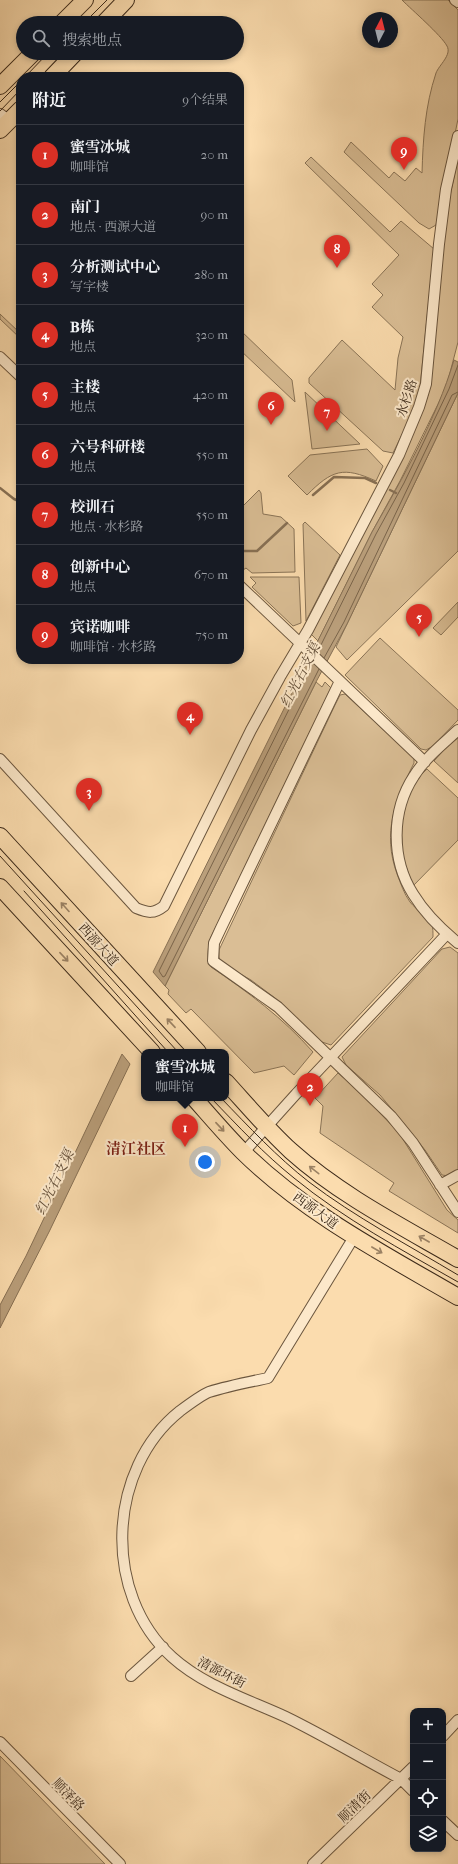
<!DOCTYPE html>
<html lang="zh">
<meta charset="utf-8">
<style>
:root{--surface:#171b24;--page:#20242c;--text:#f1f3f6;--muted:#9ea1a6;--line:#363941;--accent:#d93025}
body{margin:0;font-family:"IM FELL French Canon","Noto Serif SC",serif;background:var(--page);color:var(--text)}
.controls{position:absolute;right:12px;bottom:12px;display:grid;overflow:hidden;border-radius:8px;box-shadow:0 2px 6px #0003}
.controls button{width:36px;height:36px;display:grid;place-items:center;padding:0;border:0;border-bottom:1px solid var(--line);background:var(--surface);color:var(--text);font:20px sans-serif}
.compass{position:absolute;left:362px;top:12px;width:36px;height:36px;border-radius:50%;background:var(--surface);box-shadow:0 2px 6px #0003;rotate:7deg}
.you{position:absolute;left:205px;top:1162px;width:14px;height:14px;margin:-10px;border:3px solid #fff;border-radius:50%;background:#1a73e8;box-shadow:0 0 0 6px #1a73e833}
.badge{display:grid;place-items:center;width:26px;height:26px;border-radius:50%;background:var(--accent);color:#fff;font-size:13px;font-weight:700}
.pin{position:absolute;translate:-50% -33px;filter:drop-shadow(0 1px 2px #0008)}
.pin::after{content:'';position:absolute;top:21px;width:14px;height:12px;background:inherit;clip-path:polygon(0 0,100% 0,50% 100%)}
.popup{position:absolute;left:141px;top:1049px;width:88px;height:52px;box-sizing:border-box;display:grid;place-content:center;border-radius:8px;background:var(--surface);filter:drop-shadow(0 1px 3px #0005);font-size:13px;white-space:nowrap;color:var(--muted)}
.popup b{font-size:15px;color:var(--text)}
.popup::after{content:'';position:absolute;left:50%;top:100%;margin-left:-8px;border:8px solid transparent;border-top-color:var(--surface)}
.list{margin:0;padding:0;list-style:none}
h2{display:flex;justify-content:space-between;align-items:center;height:52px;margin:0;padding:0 16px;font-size:17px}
h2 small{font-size:13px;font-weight:400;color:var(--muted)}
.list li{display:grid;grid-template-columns:26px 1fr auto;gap:12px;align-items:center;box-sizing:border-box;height:60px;padding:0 16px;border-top:1px solid var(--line)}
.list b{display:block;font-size:15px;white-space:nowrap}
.list p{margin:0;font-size:13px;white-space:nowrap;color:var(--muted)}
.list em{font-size:13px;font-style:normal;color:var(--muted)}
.icon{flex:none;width:22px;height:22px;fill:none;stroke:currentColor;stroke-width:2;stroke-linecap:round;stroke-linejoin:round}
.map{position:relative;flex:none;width:458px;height:1864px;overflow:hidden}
.search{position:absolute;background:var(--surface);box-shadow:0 2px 6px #0003;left:16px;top:16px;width:228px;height:44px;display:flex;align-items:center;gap:10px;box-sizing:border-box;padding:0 14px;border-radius:22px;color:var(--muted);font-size:15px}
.panel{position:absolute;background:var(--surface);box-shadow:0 2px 6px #0003;left:16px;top:72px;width:228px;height:592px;border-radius:16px}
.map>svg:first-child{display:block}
.green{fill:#dabe95;stroke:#8a7457}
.water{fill:#ba9f7b;stroke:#877054}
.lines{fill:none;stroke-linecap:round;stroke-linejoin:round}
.shore{stroke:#7a644a;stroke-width:1}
.stream{stroke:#877054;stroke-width:2.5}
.minor-casing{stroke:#6b563e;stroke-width:12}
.tertiary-casing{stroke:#6b563e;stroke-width:14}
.primary-casing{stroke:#3b2919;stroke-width:18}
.minor{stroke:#fce8ca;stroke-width:10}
.tertiary{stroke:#fce8ca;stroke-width:12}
.primary{stroke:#fbdcae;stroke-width:16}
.tram{stroke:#3b2919;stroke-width:1}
.oneway{stroke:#9b8264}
.labels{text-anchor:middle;stroke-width:4;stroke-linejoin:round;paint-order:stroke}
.street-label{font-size:13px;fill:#3b2919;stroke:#fce8ca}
.water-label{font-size:14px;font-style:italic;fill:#614c36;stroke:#fce8ca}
.quarter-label{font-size:15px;font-weight:bold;fill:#7a1f14;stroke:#fce8ca}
</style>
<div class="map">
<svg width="458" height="1864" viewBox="0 0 458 1864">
<rect width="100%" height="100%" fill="#fbdcae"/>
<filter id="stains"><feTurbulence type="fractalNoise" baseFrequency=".005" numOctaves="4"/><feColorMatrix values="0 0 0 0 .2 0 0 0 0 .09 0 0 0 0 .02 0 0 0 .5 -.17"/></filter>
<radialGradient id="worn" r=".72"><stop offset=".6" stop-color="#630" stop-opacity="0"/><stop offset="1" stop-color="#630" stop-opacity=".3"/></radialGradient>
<!-- green -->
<path class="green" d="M402 0H448L458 10V119L437 221 436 225 429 229 419 223 344 152 351 142 389 178 394 172 405 181 416 168 422 173C423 139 425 106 436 73 439 65 452 55 447 46 441 35 412 10 402 0Z
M311 157 390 232 401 221 434 249 420 387 414 410 393 453 383 451 309 383V378L342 340 395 390 398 358 403 337 372 307 383 295 372 284 399 255 305 163Z
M458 158V342L446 388 400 481 372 532 318 641 311 634 416 427 428 395 431 377 444 224Z
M0 314 21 334V339L0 319Z
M239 329 292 380 295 402 239 349Z
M305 392 360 444 312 449Z
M458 393V551L347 660 336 647Z
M367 449 383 466 376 481C343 466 332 470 307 495L288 476 310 455Z
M259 490 261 493 263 514 281 517 294 529 295 572 252 573 246 568 243 570 239 567V510Z
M305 522 340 555 306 621 303 524Z
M250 577H299L301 623 293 626 252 587 256 583Z
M458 602V617L441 635 433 628Z
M380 638 458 710V720L433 746 426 750 421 749 345 675Z
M316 682 322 687 325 682 331 688 211 937C208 948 206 957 211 967 248 992 283 1018 313 1052L294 1075 284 1066 254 1073 191 1009 186 1013 168 994 169 990 165 986Z
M345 694 414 758V763C395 801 382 832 397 874 401 884 404 894 410 902 416 910 428 916 432 924 433 928 433 933 433 937L331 1045 322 1042 275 998 251 980 221 963 219 957V950L335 705 340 695Z
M458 734V783L434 761Z
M427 769 458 798V840L413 886 403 858 401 828 407 798 418 778Z
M450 947 458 953V1170L449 1176 442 1175 425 1150 406 1126 380 1095 346 1065 342 1057 442 949Z
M338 1073 358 1090 399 1133 447 1210 458 1220V1233L389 1191 394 1183 320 1133 323 1106 315 1098Z
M0 1756 105 1864H0Z"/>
<!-- water -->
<path class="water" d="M454 360 458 362V393L347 624 316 682 165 986 153 972 372 532C403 477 436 420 454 360Z
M122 1054 130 1064 49 1232 0 1328V1305L26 1256Z"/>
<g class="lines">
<!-- shore -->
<path class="shore" d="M318 651 376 534 404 483 449 389 458 365
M324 658 344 622 452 395 458 392
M312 663 159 971 163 977 165 976 319 669"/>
<!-- stream -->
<path class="stream" d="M0 488 14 499 21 502
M390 490 396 493
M313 495 334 477 365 478 376 483
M239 551H257L287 523"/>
<!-- minor casing -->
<g class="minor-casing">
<path id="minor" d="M455 0 458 2
M0 357 21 377
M239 585 425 762
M340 681 221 928 214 943 213 961 278 1007 391 1116 413 1143 458 1212
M458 730C443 744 425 758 414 776 391 811 391 859 413 894 424 912 442 930 458 943
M0 759 136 908C148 913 154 914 164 906L251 730 280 677 308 630 399 455 419 407 426 384 439 244 446 189 458 136
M244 1152 296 1094 447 934
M440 1185 458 1175
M354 1237 268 1378C249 1382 228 1386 209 1392 200 1396 188 1405 180 1411 107 1469 102 1594 172 1657 204 1686 247 1699 286 1717 325 1736 363 1759 401 1779L413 1791
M131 1676 163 1647
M443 1736 458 1720
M0 1742 120 1864
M443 1821 458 1835
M313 1864 413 1767"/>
</g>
<!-- tertiary casing -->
<g class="tertiary-casing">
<path id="tertiary" d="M0 115 8 121"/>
</g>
<!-- primary casing -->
<g class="primary-casing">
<path id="primary" d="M62 23 85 0
M104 23 126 0
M52 77 75 53
M0 86 33 53
M0 130 21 109
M0 836 198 1052
M0 887 152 1052
M226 1082C247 1105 268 1130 291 1151 340 1195 401 1226 458 1259
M194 1098C210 1116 226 1135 243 1152 305 1213 384 1254 458 1297"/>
</g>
<!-- minor -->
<use href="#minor" class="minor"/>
<!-- tertiary -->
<use href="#tertiary" class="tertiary"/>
<!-- primary -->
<use href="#primary" class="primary"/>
<!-- tram -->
<path class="tram" d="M84 23 107 0
M25 77 48 53
M0 102 21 81
M0 111 21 89
M0 856 178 1052
M24 891 168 1052
M211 1098C238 1126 264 1154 294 1178 344 1219 402 1250 458 1282
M221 1098C249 1127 277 1157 309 1182 355 1217 408 1245 458 1275"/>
</g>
<!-- one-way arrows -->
<defs><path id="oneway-shaft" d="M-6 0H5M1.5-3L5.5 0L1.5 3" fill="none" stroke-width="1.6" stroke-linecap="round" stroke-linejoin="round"/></defs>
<g class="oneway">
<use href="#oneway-shaft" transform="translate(65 907) rotate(-132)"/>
<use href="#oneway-shaft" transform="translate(64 957) rotate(47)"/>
<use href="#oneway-shaft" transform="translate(171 1023) rotate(-133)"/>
<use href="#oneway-shaft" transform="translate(220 1127) rotate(47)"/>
<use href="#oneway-shaft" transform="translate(314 1170) rotate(-142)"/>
<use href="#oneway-shaft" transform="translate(424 1239) rotate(-150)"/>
<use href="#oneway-shaft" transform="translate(377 1250) rotate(30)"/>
</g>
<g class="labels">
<!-- street labels -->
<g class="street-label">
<text transform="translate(406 398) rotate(-72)" y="5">水杉路</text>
<text transform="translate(99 944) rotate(48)" y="5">西源大道</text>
<text transform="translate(316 1210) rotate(36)" y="5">西源大道</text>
<text transform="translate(222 1672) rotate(27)" y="5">清源环街</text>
<text transform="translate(69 1794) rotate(45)" y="5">顺泽路</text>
<text transform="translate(354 1806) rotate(-44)" y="5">顺清街</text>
</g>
<!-- water labels -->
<g class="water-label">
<text transform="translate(300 675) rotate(-63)" y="5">红光右支渠</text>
<text transform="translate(54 1182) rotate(-64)" y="5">红光右支渠</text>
</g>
<!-- quarter labels -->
<g class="quarter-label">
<text x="136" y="1154">清江社区</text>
</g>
</g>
<rect width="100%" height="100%" filter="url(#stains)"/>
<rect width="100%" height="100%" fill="url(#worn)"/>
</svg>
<div class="controls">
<button>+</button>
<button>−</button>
<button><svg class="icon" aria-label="locate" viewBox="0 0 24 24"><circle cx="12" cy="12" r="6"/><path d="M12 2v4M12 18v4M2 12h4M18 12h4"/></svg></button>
<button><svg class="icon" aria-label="layers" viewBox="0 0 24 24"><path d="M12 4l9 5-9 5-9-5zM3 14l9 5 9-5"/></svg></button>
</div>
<svg class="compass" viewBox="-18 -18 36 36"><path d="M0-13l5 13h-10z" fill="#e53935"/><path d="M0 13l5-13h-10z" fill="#9ea1a6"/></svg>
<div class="you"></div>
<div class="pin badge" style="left:185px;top:1147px">1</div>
<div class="popup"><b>蜜雪冰城</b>咖啡馆</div>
<div class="pin badge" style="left:310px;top:1106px">2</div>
<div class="pin badge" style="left:89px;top:811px">3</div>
<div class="pin badge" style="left:190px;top:735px">4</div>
<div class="pin badge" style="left:419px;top:637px">5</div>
<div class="pin badge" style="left:271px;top:425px">6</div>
<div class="pin badge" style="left:327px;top:431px">7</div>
<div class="pin badge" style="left:337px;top:268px">8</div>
<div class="pin badge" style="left:404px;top:170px">9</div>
<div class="search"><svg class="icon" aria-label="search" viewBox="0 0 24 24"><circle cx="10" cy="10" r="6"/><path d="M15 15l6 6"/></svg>搜索地点</div>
<section class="panel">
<h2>附近<small>9个结果</small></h2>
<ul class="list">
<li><span class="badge">1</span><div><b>蜜雪冰城</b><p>咖啡馆</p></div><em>20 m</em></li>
<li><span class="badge">2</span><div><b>南门</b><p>地点 · 西源大道</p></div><em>90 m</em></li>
<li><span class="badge">3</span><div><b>分析测试中心</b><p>写字楼</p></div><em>280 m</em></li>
<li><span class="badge">4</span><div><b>B栋</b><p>地点</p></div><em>320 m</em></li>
<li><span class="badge">5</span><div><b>主楼</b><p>地点</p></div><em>420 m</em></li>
<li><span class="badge">6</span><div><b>六号科研楼</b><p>地点</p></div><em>550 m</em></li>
<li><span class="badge">7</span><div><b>校训石</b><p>地点 · 水杉路</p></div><em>550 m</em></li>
<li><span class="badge">8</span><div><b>创新中心</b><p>地点</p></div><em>670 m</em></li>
<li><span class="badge">9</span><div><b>宾诺咖啡</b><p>咖啡馆 · 水杉路</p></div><em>750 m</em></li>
</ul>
</section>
</div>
